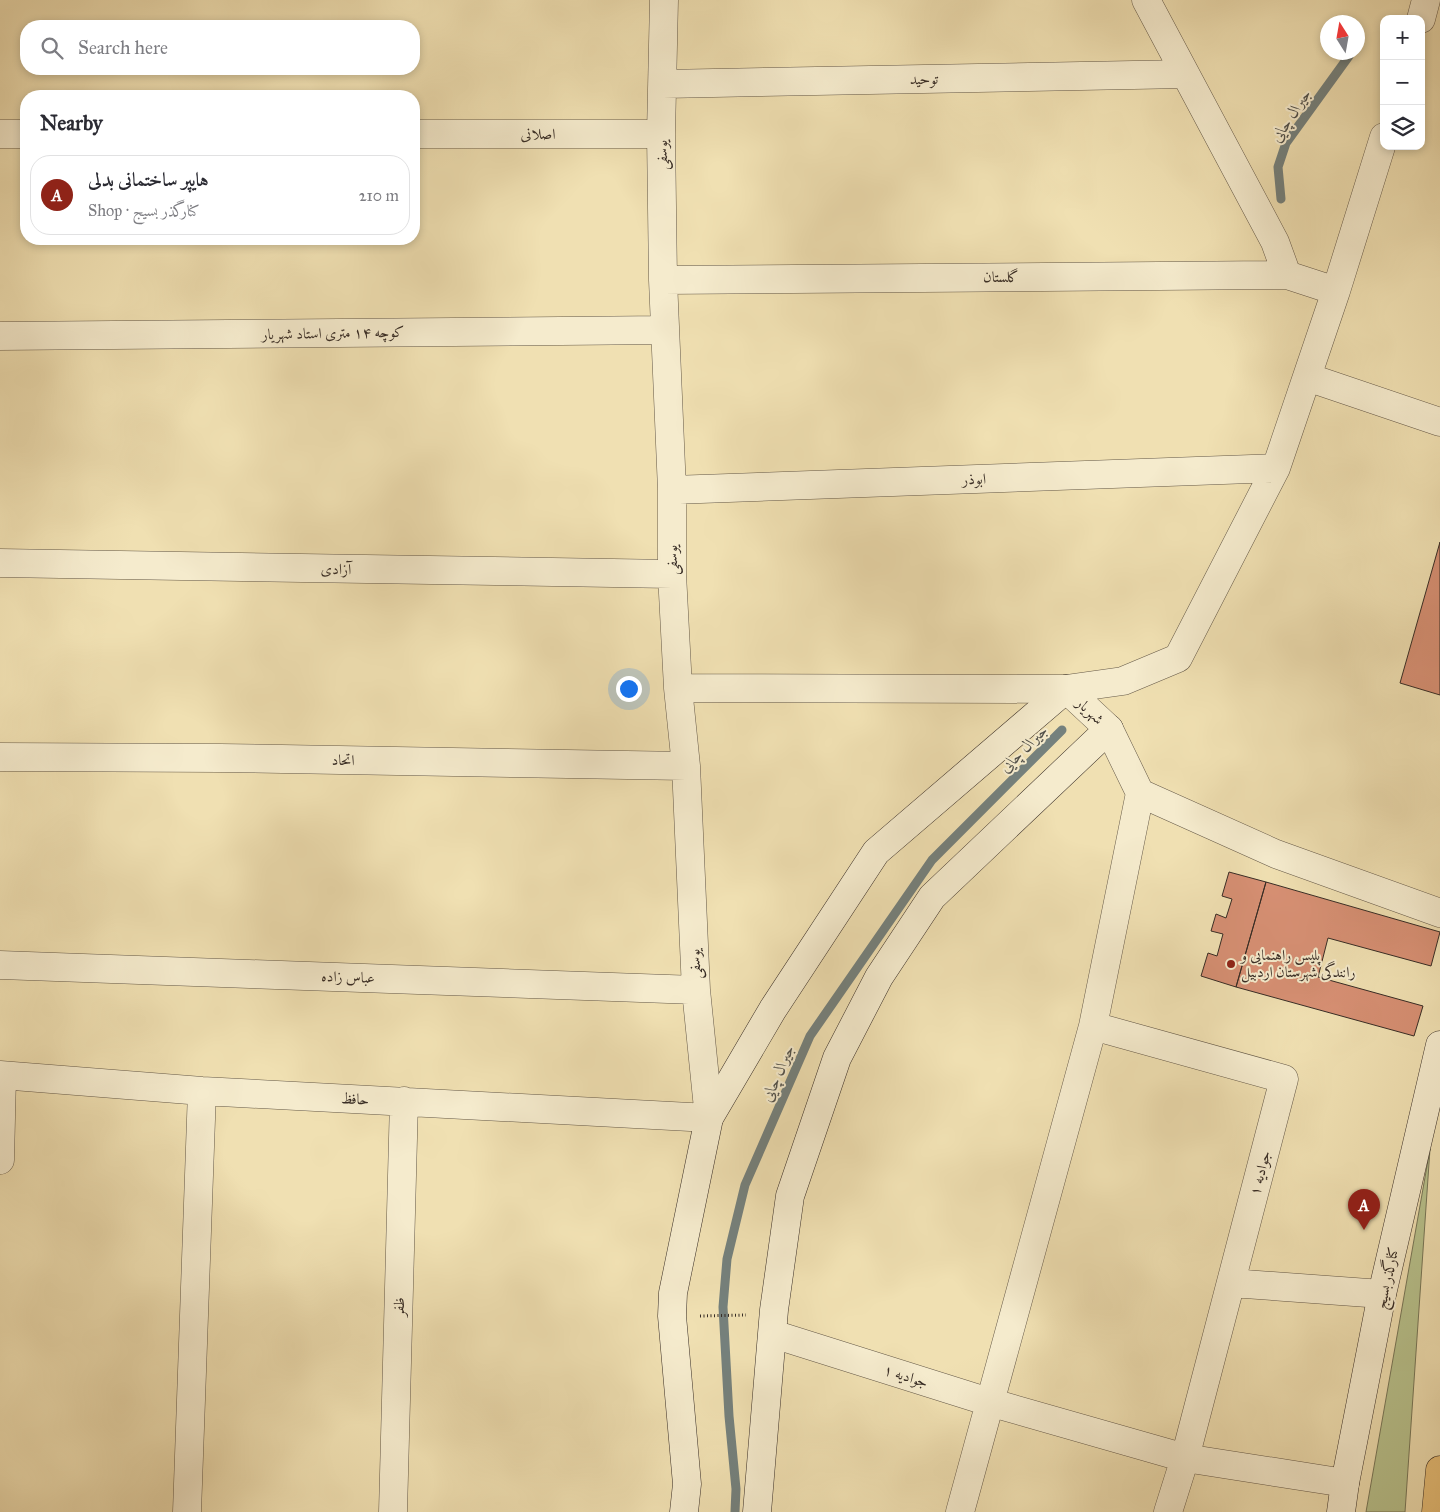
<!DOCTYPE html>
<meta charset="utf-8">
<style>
:root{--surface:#fff;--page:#f7f7f7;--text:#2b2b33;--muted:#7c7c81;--line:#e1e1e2;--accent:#8f2418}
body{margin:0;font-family:"IM FELL Great Primer",Amiri,serif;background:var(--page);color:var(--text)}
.controls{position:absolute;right:15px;top:15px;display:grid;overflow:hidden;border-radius:10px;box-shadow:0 2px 8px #0003}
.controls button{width:45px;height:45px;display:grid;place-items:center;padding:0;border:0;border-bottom:1px solid var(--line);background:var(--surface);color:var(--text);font:25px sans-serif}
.compass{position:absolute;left:1320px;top:15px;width:45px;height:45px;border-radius:50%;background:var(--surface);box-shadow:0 2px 8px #0003;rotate:349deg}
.you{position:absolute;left:628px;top:688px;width:18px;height:18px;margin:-12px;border:4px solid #fff;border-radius:50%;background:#1a73e8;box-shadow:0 0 0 8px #1a73e833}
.badge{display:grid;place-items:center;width:32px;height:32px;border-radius:50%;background:var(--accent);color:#fff;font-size:16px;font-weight:700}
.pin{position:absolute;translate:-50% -41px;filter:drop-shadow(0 1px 2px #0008)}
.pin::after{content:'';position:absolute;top:26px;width:18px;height:15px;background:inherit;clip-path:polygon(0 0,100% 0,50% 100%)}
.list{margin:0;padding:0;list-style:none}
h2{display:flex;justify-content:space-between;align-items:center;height:65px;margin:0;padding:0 20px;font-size:21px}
h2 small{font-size:16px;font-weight:400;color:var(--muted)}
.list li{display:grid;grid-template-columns:32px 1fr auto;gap:15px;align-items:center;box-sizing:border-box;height:80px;margin:0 10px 10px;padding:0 10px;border:1px solid var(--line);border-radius:20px}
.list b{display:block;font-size:19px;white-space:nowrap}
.list p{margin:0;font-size:16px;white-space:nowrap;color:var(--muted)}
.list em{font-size:16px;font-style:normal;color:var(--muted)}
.icon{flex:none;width:28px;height:28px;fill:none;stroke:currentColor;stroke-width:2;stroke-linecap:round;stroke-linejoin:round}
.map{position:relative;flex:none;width:1440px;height:1512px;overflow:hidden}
.search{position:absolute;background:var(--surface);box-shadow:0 2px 8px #0003;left:20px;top:20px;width:400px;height:55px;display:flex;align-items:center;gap:12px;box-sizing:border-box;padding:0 18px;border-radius:20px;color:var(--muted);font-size:19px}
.panel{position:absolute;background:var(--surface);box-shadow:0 2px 8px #0003;left:20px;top:90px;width:400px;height:155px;border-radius:20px}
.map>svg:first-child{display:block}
.green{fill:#b8c28d;stroke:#787759}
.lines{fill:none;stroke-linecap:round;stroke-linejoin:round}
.stream{stroke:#75817d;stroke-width:9}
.building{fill:#d79074;stroke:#372c25}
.street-casing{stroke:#655948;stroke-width:29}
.secondary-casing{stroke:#372c25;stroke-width:29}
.highway-casing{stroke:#372c25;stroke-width:29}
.path{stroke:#372c25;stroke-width:3;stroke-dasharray:1 2.5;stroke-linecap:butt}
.street{stroke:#f5ebcd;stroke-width:28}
.secondary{stroke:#f5ebcd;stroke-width:28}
.highway{stroke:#e8c079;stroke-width:28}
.poi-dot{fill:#8f2418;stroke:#f5ebcd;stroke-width:2}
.labels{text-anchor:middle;stroke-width:4;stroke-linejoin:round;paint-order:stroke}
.street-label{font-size:15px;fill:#372c25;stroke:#f5ebcd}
.poi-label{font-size:15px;fill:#372c25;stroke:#f5ebcd;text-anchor:start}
.water-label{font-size:16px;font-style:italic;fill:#51504a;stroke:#f5ebcd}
</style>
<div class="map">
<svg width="1440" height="1512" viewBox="0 0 1440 1512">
<rect width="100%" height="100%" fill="#f0e0b2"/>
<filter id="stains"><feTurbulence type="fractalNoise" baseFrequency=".004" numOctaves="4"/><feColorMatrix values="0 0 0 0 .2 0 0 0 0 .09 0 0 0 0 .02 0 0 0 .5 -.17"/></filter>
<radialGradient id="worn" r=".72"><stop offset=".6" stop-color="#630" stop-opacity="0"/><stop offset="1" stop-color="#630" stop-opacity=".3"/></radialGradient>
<!-- green -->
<path class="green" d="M1430 1149 1405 1512H1366Z"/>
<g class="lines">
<!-- stream -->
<path class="stream" d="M1281 199 1278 167 1286 143 1349 56
M735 1512 736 1489 729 1416 723 1307 727 1259 745 1185 810 1036 932 860 1062 730"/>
</g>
<!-- building -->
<path class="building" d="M1440 542V695L1400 683Z
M1229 872 1266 882 1236 987 1201 976 1208 953 1217 956 1223 934 1211 931 1216 914 1226 918 1232 899 1222 896Z
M1266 882 1440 932 1431 966 1328 938 1318 977 1423 1006 1414 1036 1236 987Z"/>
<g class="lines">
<!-- street casing -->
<g class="street-casing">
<path id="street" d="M1146 0 1275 242 1287 275
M1421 19 1426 0
M663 84 1185 74
M0 134H26
M414 134H661
M663 280 1287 275 1336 291
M0 336 665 330
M1307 377 1440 422
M672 490 1276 468
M0 563 672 574
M678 688 1066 689 1123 681 1178 658 1276 468 1336 291 1384 137
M1066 689 1109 729 1140 793 1276 854 1440 913
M0 757 220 758 686 766
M0 965 696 990
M1093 1026 1284 1079 1185 1458 1168 1512
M0 1075 202 1091 709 1118 696 990 686 766 678 688 672 574V490L663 280 661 134 664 0
M0 1160 2 1076
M1231 1283 1382 1294
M773 1334 989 1402 1185 1458 1345 1483
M187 1512 202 1091
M393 1512 404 1101
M960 1512 1093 1026 1140 793"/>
</g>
<!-- secondary casing -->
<g class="secondary-casing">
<path id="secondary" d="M684 1512 687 1484 672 1316 673 1293 709 1118 773 1009 876 852 1066 689
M757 1512 774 1310 790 1196 837 1058 879 977 932 897 1109 729
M1341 1512 1345 1483 1382 1294 1440 1045"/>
</g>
<!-- highway casing -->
<g class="highway-casing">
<path id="highway" d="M1436 1512 1440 1470"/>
</g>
<!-- path -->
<path class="path" d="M700 1316 746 1315"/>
<!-- street -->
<use href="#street" class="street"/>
<!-- secondary -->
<use href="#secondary" class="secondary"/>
<!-- highway -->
<use href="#highway" class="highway"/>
</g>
<!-- markers -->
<circle class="poi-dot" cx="1231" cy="964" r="5"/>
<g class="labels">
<!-- street labels -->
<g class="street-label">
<text transform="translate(924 79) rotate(-1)" y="5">توحید</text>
<text x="538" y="139">اصلانی</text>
<text transform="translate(662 155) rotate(-91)" y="5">یوسفی</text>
<text x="1001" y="282">گلستان</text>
<text transform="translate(333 333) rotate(-1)" y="5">کوچه ۱۴ متری استاد شهریار</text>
<text transform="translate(974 479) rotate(-2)" y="5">ابوذر</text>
<text transform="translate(672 560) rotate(-91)" y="5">یوسفی</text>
<text transform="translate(336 569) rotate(1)" y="5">آزادی</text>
<text transform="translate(1090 711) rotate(43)" y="5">شهریار</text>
<text transform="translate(343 760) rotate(1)" y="5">اتحاد</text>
<text transform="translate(695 964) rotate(-93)" y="5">یوسفی</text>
<text transform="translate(348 977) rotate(2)" y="5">عباس زاده</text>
<text transform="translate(355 1099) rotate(3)" y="5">حافظ</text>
<text transform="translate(1260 1173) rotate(-75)" y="5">جوادیه ۱</text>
<text transform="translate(1387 1278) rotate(-78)" y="5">کنارگذر بسیج</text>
<text transform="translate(399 1307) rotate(-88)" y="5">ظفر</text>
<text transform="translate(906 1376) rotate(18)" y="5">جوادیه ۱</text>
</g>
<!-- poi labels -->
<g class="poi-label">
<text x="1241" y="960">پلیس راهنمایی و<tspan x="1241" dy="17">رانندگی شهرستان اردبیل</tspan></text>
</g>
<!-- water labels -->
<g class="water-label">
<text transform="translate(1290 115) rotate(-57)" y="6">جیرال چایی</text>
<text transform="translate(1023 748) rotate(-45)" y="6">جیرال چایی</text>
<text transform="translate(777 1073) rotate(-67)" y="6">جیرال چایی</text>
</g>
</g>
<rect width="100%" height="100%" filter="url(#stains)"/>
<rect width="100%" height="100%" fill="url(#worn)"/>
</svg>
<div class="controls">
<button>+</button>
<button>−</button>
<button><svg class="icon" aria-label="layers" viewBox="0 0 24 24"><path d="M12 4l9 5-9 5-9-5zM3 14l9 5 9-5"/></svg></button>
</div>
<svg class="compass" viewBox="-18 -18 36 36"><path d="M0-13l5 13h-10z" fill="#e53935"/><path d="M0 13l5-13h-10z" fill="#7c7c81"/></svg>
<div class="you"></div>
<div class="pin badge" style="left:1364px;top:1230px">A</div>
<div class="search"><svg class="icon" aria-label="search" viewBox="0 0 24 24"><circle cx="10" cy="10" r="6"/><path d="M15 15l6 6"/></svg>Search here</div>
<section class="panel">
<h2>Nearby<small></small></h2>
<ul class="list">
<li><span class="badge">A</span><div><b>هایپر ساختمانی بدلی</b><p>Shop · کنارگذر بسیج</p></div><em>210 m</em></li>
</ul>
</section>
</div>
